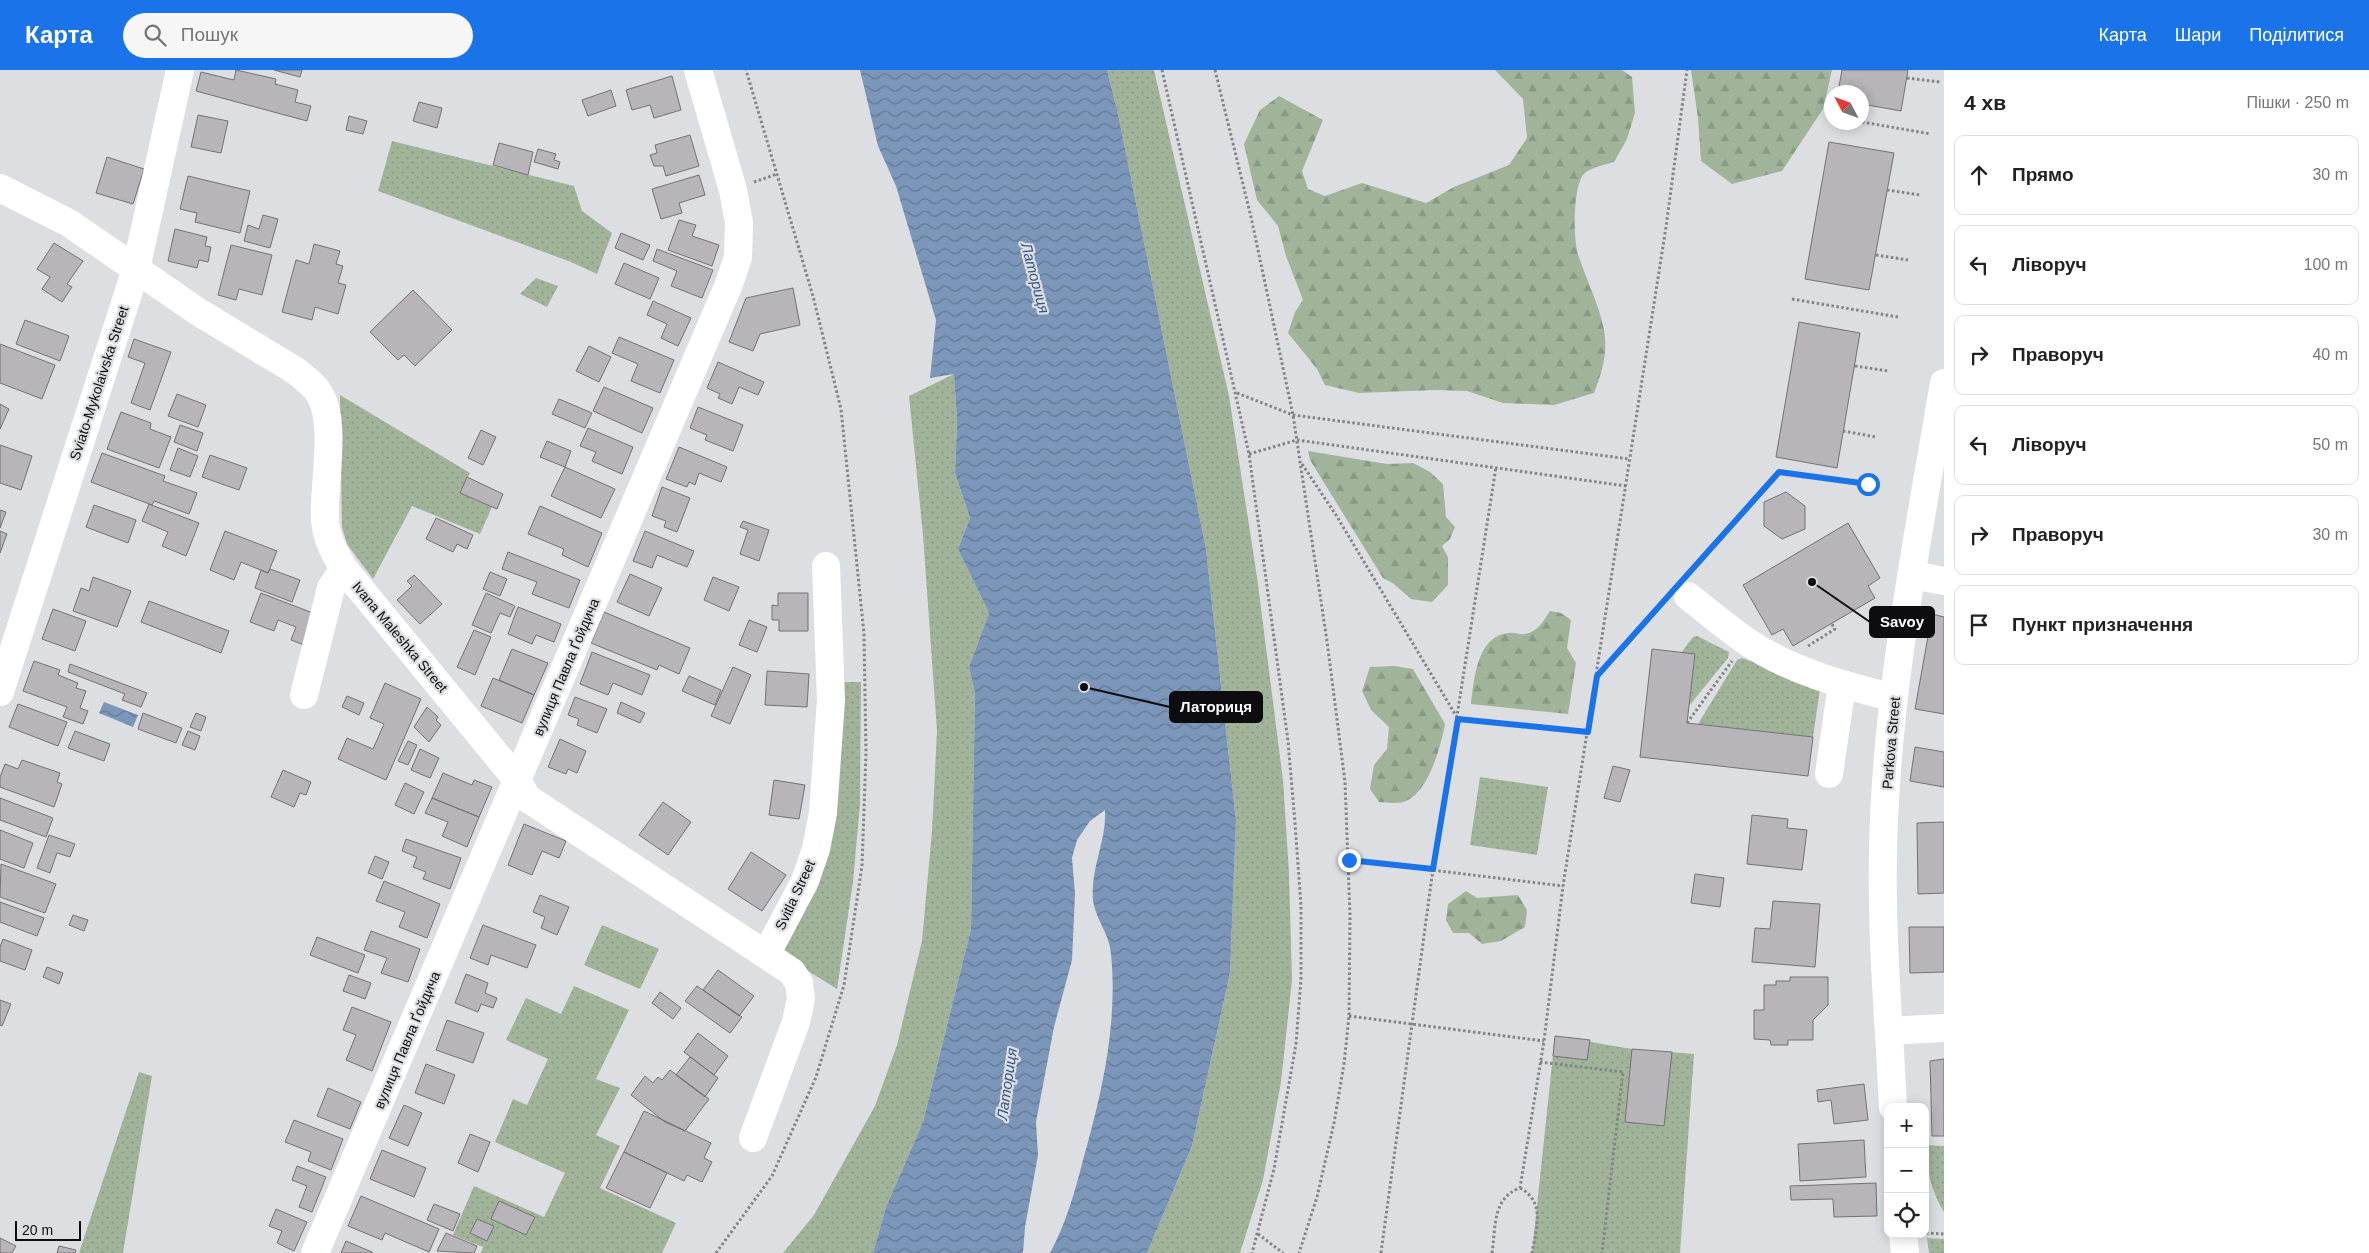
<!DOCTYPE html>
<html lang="uk">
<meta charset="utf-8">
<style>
:root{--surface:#fff;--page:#f6f6f6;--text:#222;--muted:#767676;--line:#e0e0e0;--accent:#1a73e8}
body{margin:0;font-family:Arial,sans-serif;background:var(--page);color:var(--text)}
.controls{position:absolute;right:15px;bottom:15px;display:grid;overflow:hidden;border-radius:10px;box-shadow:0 2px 12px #0003}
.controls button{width:45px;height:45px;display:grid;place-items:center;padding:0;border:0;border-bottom:1px solid var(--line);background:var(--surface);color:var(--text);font:25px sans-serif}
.compass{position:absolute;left:1824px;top:15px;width:45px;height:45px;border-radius:50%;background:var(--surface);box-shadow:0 2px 12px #0003;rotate:311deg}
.scale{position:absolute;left:15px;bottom:12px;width:66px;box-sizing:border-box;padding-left:5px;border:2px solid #0d0d0f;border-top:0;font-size:14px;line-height:18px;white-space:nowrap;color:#0d0d0f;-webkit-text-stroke:4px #dddee2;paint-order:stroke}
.stop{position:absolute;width:15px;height:15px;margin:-11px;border:4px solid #1a73e8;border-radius:50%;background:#fff}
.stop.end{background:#1a73e8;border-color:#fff;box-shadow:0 1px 5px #0008}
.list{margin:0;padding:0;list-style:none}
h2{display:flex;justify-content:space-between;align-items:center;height:65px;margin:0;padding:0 20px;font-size:21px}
h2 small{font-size:16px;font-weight:400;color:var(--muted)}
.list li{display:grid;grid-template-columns:32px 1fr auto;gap:15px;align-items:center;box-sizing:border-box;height:80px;margin:0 10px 10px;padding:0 10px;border:1px solid var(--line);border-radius:10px}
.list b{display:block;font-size:19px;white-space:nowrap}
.list em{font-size:16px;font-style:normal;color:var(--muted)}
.icon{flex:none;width:28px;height:28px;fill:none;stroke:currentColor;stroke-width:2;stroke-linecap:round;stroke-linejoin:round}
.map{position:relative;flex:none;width:1944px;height:1183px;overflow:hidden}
header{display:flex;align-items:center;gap:30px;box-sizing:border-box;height:70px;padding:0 25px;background:var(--accent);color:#fff}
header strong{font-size:24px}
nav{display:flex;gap:28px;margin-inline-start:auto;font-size:18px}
.search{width:350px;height:45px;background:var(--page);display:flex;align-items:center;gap:12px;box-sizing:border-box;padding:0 18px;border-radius:28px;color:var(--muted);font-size:19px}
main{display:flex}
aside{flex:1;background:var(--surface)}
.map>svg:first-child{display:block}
.green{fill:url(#green-dots)}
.forest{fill:url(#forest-firs)}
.water{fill:url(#water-waves)}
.building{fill:#b7b5b9;stroke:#737174}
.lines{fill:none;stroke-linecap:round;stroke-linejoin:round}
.path{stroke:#838487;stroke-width:3;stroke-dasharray:2.5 2.5;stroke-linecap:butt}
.minor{stroke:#fff;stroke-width:28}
.route{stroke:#1a73e8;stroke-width:6}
.labels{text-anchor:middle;stroke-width:4.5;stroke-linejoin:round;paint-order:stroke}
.street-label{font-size:14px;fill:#0d0d0f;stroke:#dddee2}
.water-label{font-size:15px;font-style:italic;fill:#315888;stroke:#dddee2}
.leader{fill:none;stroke:#0d0d0f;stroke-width:2}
.callout-dot{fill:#0d0d0f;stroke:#dddee2;stroke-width:2}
.callout{fill:#0d0d0f;stroke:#0d0d0f;stroke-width:2}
.callout-label{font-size:15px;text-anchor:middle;font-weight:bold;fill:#fff}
</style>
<header>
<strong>Карта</strong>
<div class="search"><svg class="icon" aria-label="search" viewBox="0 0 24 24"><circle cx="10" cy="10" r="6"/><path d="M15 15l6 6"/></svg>Пошук</div>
<nav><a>Карта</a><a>Шари</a><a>Поділитися</a></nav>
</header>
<main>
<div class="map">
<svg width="1944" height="1183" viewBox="0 0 1944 1183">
<defs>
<pattern id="green-dots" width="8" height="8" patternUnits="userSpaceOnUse" patternTransform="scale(1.25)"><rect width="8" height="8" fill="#a1b49a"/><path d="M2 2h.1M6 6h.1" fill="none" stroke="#899a84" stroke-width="1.8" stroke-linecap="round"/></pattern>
<pattern id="forest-firs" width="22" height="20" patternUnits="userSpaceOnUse" patternTransform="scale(1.25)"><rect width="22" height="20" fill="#a1b49a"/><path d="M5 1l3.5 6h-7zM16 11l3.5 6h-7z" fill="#899a84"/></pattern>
<pattern id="water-waves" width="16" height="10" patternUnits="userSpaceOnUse" patternTransform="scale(1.25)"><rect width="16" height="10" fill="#7b96b9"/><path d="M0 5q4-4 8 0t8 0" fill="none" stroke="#637995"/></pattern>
</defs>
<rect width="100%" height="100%" fill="#dddee2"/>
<!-- green -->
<path class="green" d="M1107 0H1154L1229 326 1257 507 1283 710 1289 803 1292 910 1281 1012 1263 1110 1240 1183H1147L1192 1076 1230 903 1236 751 1206 479 1118 44Z
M392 71 574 116 582 141 612 163 597 204 571 192 378 121Z
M536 208 558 216 547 237 520 224Z
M954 304 957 351 955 403 970 448 958 479 989 543 969 597 975 623 971 859 923 1052 886 1137 873 1183H783L814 1145 875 1036 897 975 922 871 932 761 937 661 923 465 909 326Z
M340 325 470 403 460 423 492 437 480 464 412 436 373 509 347 474 342 457Z
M1697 566 1729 582 1728 588 1689 636 1695 585 1681 583 1693 567Z
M1742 588 1818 615 1820 619 1813 667 1698 654 1737 590Z
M836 612H861L860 734 853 812 837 919 776 881 821 782Z
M1480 707 1548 717 1537 785 1470 775Z
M602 855 659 879 640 919 584 895Z
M574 916 629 940 596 1009 620 1018 596 1065 620 1076 600 1118 676 1153 662 1183H481L483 1177 453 1165 474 1116 544 1147 565 1103 495 1072 513 1029 527 1035 548 989 506 970 526 928 561 944Z
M1555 966 1632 979 1694 984 1680 1183H1532Z
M139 1002 152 1006 123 1183H79Z
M1925 1075 1944 1076V1142C1932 1124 1926 1097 1925 1075Z
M1927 1168 1944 1169V1183H1929Z"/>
<!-- forest -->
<path class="forest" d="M1495 0H1622L1632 7 1635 43 1627 69 1614 92C1605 95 1590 97 1583 105 1573 119 1573 168 1578 184 1586 210 1599 233 1604 260 1608 282 1602 303 1594 323L1554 335 1503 333 1467 321 1436 320 1359 323 1325 315 1317 299 1288 263 1295 242 1303 230 1286 186 1278 156 1257 130 1244 74 1260 40 1279 26 1323 50 1302 101 1308 119 1325 126 1362 113 1426 133 1454 117 1509 95 1527 68 1523 29Z
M1691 0H1832L1823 39 1782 101 1732 114 1701 91 1698 48Z
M1308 381 1387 394 1413 393 1430 402 1443 414 1446 447 1455 457 1450 469 1442 476 1448 487V515L1432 532 1411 529 1394 514 1383 508 1310 390Z
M1550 541 1561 543 1571 550 1567 578 1576 593 1568 644 1471 634C1474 610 1477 564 1510 563 1515 562 1520 565 1525 564 1538 562 1544 550 1550 541Z
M1394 596 1413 599 1445 654C1441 676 1428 725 1403 732 1396 734 1386 732 1379 732L1370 719 1374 695 1387 679 1389 657 1371 640 1362 621 1370 597Z
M1466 821 1477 828 1518 825 1527 840 1525 857 1501 871 1482 874 1469 863H1453L1446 850 1448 834Z"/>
<!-- water -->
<path class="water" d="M860 0H1107L1118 44 1206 479 1236 751 1230 903 1192 1076 1147 1183H1050C1066 1154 1075 1121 1083 1090 1102 1023 1118 954 1111 884 1110 865 1095 848 1093 830 1090 799 1107 770 1105 740L1090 751 1077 770 1072 788 1075 824 1072 890 1054 957 1036 1052 1038 1085 1025 1157 1023 1183H873L886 1137 923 1052 971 859 975 623 969 597 989 543 958 479 970 448 955 403 957 351 954 304 930 308 936 250 896 116 878 76Z
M104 632 138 645 133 657 99 643Z"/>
<!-- building -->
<path class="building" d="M236 0 276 9 275 14 298 20 295 32 311 36 307 51 196 21 201 2 234 10Z
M274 0H302L300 7Z
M1842 0H1908L1901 41 1862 34V22H1838Z
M672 6 681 40 654 48 650 35 632 40 626 20Z
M611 20 616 36 588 46 582 30Z
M419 32 442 38 437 58 413 51Z
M198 45 228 51 221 83 191 77Z
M349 46 367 51 363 64 346 60Z
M690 65 699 96 666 106 663 96H654L650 85 657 83 655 75Z
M1829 72 1894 83 1869 220 1805 209Z
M499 73 533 82 528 105 493 95Z
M538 79 556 84 554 90 560 92 558 99 534 92Z
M107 87 144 99 133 134 96 123Z
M699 105 705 125 679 133 682 143 661 149 652 119Z
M188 106 250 121 240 163 195 152 197 143 180 139Z
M263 145 278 149 270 178 244 171 248 155 259 159Z
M679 150 696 155 692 166 719 175 712 196 668 180Z
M175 159 207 167 205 176 211 177 208 192 199 190 197 198 168 191Z
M621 163 650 175 643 190 615 178Z
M54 173 83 191 67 214 72 217 62 232 42 219 50 207 37 199Z
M314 174 340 181 336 194 343 196 338 213 346 215 338 244 315 237 312 250 282 242 296 190 309 194Z
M231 175 272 185 262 225 239 219 236 230 218 225Z
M657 179 713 200 702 228 671 216 677 201 653 191Z
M624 193 659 208 650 229 615 214Z
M793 218 800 255 760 264 753 281 729 272 746 228Z
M413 220 452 260 415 296 404 285 398 290 370 262Z
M653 231 691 248 678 276 661 268 667 254 647 245Z
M25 250 69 266 60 291 16 274Z
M1799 252 1860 263 1837 398 1776 387Z
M619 267 674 290 660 323 631 311 638 294 612 283Z
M134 269 171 282 150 340 131 333 145 293 128 287Z
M0 274 55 295 42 329 0 313Z
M589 276 611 287 599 312 576 301Z
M718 292 764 312 758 325 739 317 732 334 718 328 720 324 707 318Z
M604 317 653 338 642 363 593 341Z
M177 324 206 335 198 357 168 346Z
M559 329 592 343 585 358 552 344Z
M0 334 9 339 0 359Z
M698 337 743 355 733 381 705 370 707 365 690 358Z
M121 342 151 353 150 359 171 367 159 398 107 379Z
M180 355 203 363 197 381 174 372Z
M588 358 633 377 622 404 592 391 596 382 580 376Z
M481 360 496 367 483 395 468 388Z
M547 371 571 381 565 397 540 387Z
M0 375 32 386 21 420 0 413Z
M679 377 727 397 721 412 699 403 695 415 689 412 687 417 666 409Z
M178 378 198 386 190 407 170 400Z
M102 383 165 406 163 411 197 423 189 444 154 431 152 435 91 412Z
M210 385 247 398 239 420 202 407Z
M565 397 615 419 601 448 551 426Z
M467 407 503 424 497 439 460 423Z
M662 417 690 428 677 462 664 457 666 451 652 446Z
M1786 422 1805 436V459L1782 469 1764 456V432Z
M149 434 199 453 186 486 162 476 168 462 142 451Z
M94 435 136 450 128 473 86 457Z
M540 436 602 463 588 497 562 485 564 479 528 464Z
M0 440 6 442 0 458Z
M436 448 473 465 467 479 457 474 453 482 426 469Z
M743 451 769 460 759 491 740 484 748 460 740 457Z
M1848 453 1880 508 1868 516 1875 528 1793 576 1783 559 1772 565 1743 515Z
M0 461 7 464 0 483Z
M225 461 277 481 268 503 241 492 234 510 210 500Z
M645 461 694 481 687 497 657 485 652 498 633 491Z
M508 482 580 510 569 538 532 524 537 512 502 499Z
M270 499 300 510 292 532 255 518 261 500 268 503Z
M490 502 507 509 500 526 483 519Z
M630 504 662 518 649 546 617 532Z
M414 505 442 534 420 554 397 530 412 516 407 511Z
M93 507 131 521 117 557 73 541 81 518 89 521Z
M713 507 739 517 729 541 704 530Z
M261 523 318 545 307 576 291 570 296 557 278 550 274 561 250 552Z
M486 523 515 536 510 547 500 543 491 563 472 555Z
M778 523H808V561H779V550H772V535L778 536Z
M149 531 229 561 221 583 141 552Z
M518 537 561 554 554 572 536 565 532 574 508 564Z
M53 539 86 551 75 581 42 569Z
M604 542 690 578 679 604 659 595 657 600 591 573Z
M1932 544 1944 547V644L1915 639Z
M749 550 767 557 757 582 739 575Z
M474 560 491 567 475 605 457 597Z
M512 579 548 593 534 625 499 610Z
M1652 579 1695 584 1687 653 1813 667 1808 706 1640 687Z
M592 582 650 605 642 625 613 613 608 625 580 614Z
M34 591 60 600 58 605 78 613 76 618 86 621 80 638 88 641 83 654 63 647 67 637 23 621Z
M70 594 147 623 141 637 122 630 125 624 68 602Z
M733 597 751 605 730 654 711 646Z
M767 601 809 604 807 637 765 635Z
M689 606 721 620 715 635 682 621Z
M493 608 534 625 522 653 481 636Z
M385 613 421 629 386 710 338 689 347 668 373 679 384 654 370 648Z
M347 626 364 633 359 645 342 637Z
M575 627 607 639 597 663 577 655 579 649 568 645Z
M621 632 645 643 640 653 617 643Z
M18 634 67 652 58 676 9 657Z
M427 637 438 647 436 650 441 655 429 672 414 657Z
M143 643 182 658 176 673 138 659Z
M196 643 206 647 201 661 190 657Z
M75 661 110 674 104 691 68 678Z
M188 661 200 666 195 680 182 675Z
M560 669 586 681 577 703 568 699 566 704 548 697Z
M408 671 417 675 408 695 398 691Z
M1915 677 1944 682V717L1910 711Z
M420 679 439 688 430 708 411 700Z
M22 690 60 703 57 712 62 714 54 737 0 717V707L5 694 18 699Z
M1613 696 1630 700 1620 732 1604 728Z
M283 700 311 712 306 725 300 723 294 737 271 727Z
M443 703 472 715 474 710 492 717 479 747 432 728Z
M774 710 805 715 799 749 769 745Z
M405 713 424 722 414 744 395 735Z
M0 728 53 748 46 767 0 750Z
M432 728 479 747 467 777 442 766 448 752 425 743Z
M663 732 691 752 668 785 639 765Z
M1752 745 1788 749 1787 758 1807 760 1802 800 1747 794Z
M1944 752V823L1918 824 1917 753Z
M524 754 566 771 559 788 542 781 532 805 508 795Z
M0 760 33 773 24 798 0 789Z
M49 765 75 774 70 787 57 783 50 803 37 798Z
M406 769 461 788 450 819 423 809 426 802 413 797 417 787 402 781Z
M751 782 786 805 762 841 728 819Z
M375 786 389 792 382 809 368 803Z
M1 794 56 814 45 843 0 827Z
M1695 804 1724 808 1720 837 1691 833Z
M384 811 440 834 427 868 399 857 405 842 376 831Z
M540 825 569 837 557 865 541 858 545 847 533 842Z
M1773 831 1820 834 1815 897 1752 892 1755 858 1770 859Z
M0 832 44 848 37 866 0 852Z
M73 845 88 850 84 861 69 855Z
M483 855 536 875 527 898 491 885 488 895 470 888Z
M1909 857H1944V902L1910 903Z
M371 861 420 879 408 912 381 903 387 888 364 880Z
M317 867 365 885 358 903 310 885Z
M3 869 32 880 25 900 0 891V877Z
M47 897 63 903 59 914 43 907Z
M718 900 754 926 739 946 703 920Z
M466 904 488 913 485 923 497 928 493 938 481 934 478 942 455 933Z
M349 905 371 913 365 929 343 921Z
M1790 907H1828V935L1813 950V970H1788V975H1771L1770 970 1754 969V940H1764V915H1776V911H1790Z
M697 916 742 947 730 963 685 931Z
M660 922 681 938 673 949 652 933Z
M0 930 11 934 2 956 0 955Z
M352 937 391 952 372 1001 346 990 356 965 343 960Z
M447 950 484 963 473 993 436 980Z
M698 963 728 986 714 1005 684 982Z
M1555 966 1590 970 1587 990 1553 986Z
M1632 979 1672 982 1664 1056 1625 1052Z
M690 987 718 1008 705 1027 676 1005Z
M1944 989V1066H1932L1930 991Z
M426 994 455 1005 444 1034 415 1023Z
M670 1000 709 1029 685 1061 665 1052 631 1025 645 1006 653 1013 658 1007 662 1010Z
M1864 1014 1868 1050 1834 1054 1831 1030 1818 1032 1817 1020Z
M328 1018 361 1032 350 1059 317 1046Z
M404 1035 422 1043 408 1076 389 1068Z
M644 1041 711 1073 704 1088 712 1092 702 1112 687 1105 684 1111 624 1082Z
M294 1050 343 1069 331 1100 308 1091 311 1082 285 1072Z
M470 1064 490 1072 478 1102 458 1093Z
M1864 1070 1866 1107 1800 1111 1798 1074Z
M382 1080 426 1098 414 1127 370 1109Z
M624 1082 667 1103 650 1138 606 1118Z
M297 1096 326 1107 312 1142 299 1137 307 1116 292 1110Z
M1876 1113 1877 1146 1834 1147 1833 1129 1791 1130 1790 1116Z
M361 1126 439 1159 429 1182 385 1163 382 1170 348 1156Z
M499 1131 535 1147 526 1165 491 1149Z
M434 1134 460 1144 453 1161 427 1150Z
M276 1139 307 1152 294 1181 277 1173 282 1161 269 1156Z
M477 1149 494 1156 487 1171 470 1163Z
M446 1163 477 1176 474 1183 437 1181Z
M0 1168 16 1176 12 1183H0Z
M346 1171 372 1182V1183H341Z
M59 1176 76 1180 75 1183H57Z"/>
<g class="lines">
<!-- path -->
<path class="path" d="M1162 0 1249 384 1288 671 1295 753 1301 836V909L1296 974 1274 1099 1252 1183
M1215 0 1251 147 1293 345 1327 571 1345 712 1350 846 1349 946 1344 994 1334 1053 1317 1127 1299 1183
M1907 8 1940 12
M1831 46H1832
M1862 52 1931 64
M754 112 777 104
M1887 120 1920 125
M1876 185 1908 190
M1792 229 1898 247
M1855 296 1888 301
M1237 323 1293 345 1629 389
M1843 361 1876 367
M1249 384 1297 370 1626 416
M1302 394 1336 445 1458 649 1588 662
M1690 502 1779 402 1868 414
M1808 576 1835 559 1831 553
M1597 606 1665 531
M1687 653 1732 591
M1349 790 1563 816
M1349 946 1544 971
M1540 992 1623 1002 1602 1183
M1520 1118C1546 1132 1536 1159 1532 1183
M1926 1163 1944 1164
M1258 1164 1283 1183
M716 1183 772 1106 816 1007 844 915 862 796 866 683 864 564 841 339 813 226 746 0
M1381 1183 1433 799 1496 397
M1492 1183C1496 1157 1492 1128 1520 1118L1544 971 1563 816 1666 157 1687 0"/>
<!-- minor -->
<path class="minor" d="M0 118 69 153 197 241 296 301C304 308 315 315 320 325 337 354 323 416 325 450 326 468 335 484 344 499L518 711 527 728 792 902 799 913 801 929 796 952 753 1068
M1912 505 1944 511
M1688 526C1707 541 1726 557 1746 571 1790 601 1843 615 1894 628
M0 622 136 199 180 0
M304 625 331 518 344 499
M1829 704 1842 615
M766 885 805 811 816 779 823 743 831 630 826 496
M1889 961 1944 958
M1893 1037C1889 952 1881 866 1883 780 1886 623 1918 468 1944 313
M1903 1164 1905 1183
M315 1183 729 214 738 187 739 153 733 120 698 0"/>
</g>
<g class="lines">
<!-- route -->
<path class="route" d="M1349 790 1433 799 1458 649 1588 662 1597 606 1779 402 1868 414"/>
</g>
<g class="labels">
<!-- street labels -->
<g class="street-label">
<text transform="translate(99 313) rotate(-72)" y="5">Sviato-Mykolaivska Street</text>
<text transform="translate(400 567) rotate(50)" y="5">Ivana Maleshka Street</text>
<text transform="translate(566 597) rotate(-67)" y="5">вулиця Павла Ґойдича</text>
<text transform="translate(1891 673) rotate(-85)" y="5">Parkova Street</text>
<text transform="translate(795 825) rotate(-65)" y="5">Svitla Street</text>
<text transform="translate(407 970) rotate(-67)" y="5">вулиця Павла Ґойдича</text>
</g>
<!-- water labels -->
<g class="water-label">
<text transform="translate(1035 208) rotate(75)" y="5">Латориця</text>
<text transform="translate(1007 1014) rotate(-82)" y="5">Латориця</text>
</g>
</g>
<!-- callouts -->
<path class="leader" d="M1812 512L1870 552M1084 617L1170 637"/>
<g class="callout-dot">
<circle cx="1812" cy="512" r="5"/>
<circle cx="1084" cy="617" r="5"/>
</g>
<g class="callout">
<rect x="1870" y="537" width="64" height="30" rx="5"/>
<rect x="1170" y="622" width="92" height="30" rx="5"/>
</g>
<g class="callout-label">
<text x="1902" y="557">Savoy</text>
<text x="1216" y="642">Латориця</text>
</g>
</svg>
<div class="controls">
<button>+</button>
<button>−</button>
<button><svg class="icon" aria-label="locate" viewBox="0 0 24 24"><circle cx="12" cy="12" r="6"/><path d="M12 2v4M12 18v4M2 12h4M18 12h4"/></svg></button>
</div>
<svg class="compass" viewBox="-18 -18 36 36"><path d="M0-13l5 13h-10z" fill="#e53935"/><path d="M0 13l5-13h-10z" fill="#767676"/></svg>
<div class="scale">20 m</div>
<div class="stop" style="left:1868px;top:414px"></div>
<div class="stop end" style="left:1349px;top:790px"></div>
</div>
<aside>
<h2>4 хв<small>Пішки · 250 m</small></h2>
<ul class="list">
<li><svg class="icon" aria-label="ahead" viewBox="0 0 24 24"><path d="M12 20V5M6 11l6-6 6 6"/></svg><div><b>Прямо</b></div><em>30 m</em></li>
<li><svg class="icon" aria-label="left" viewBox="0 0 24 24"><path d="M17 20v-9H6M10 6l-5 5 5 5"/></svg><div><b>Ліворуч</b></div><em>100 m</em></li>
<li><svg class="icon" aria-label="right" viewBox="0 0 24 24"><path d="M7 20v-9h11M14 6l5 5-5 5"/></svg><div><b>Праворуч</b></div><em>40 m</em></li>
<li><svg class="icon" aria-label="left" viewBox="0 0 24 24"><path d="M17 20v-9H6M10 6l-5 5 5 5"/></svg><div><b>Ліворуч</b></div><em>50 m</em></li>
<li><svg class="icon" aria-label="right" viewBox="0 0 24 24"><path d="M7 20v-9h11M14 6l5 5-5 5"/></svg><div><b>Праворуч</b></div><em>30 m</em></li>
<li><svg class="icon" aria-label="arrive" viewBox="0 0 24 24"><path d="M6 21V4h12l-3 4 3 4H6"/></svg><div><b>Пункт призначення</b></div></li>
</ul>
</aside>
</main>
